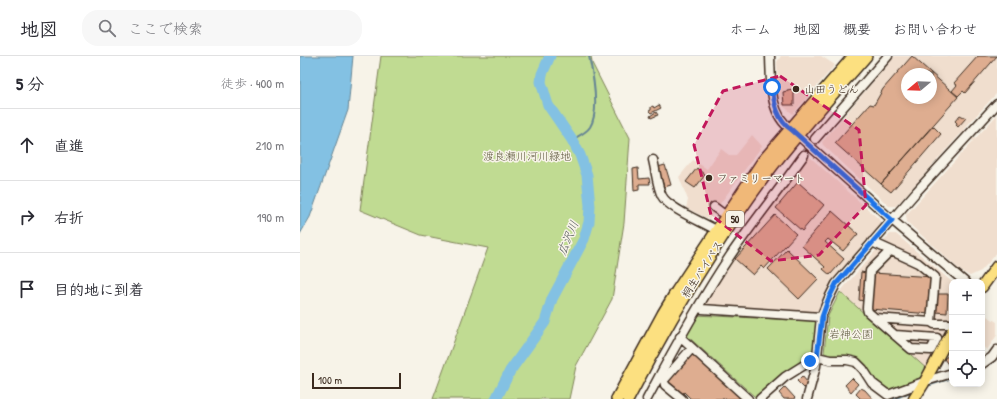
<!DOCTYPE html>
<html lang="ja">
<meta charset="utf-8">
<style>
:root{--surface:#fff;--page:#f7f7f7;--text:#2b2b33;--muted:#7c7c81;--line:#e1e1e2}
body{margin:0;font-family:"Patrick Hand","Klee One",sans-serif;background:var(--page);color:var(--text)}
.controls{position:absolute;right:12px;bottom:12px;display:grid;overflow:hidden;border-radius:8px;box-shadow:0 2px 10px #0003}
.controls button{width:36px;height:36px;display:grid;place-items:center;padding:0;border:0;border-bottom:1px solid var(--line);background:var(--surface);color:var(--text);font:20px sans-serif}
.compass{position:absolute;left:601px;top:12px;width:36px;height:36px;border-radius:50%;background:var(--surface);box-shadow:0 2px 10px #0003;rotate:251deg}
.scale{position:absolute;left:12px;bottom:10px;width:89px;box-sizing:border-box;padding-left:4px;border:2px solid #3b2a1e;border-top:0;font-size:11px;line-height:14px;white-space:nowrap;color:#3b2a1e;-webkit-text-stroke:3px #f7f3e8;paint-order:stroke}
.stop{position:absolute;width:12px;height:12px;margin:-9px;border:3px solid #1a73e8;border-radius:50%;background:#fff}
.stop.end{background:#1a73e8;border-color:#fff;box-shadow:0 1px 4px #0008}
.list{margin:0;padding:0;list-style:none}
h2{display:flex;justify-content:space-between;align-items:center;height:52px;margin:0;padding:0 16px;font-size:17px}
h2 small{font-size:13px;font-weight:400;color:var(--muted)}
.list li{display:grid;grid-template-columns:26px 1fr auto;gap:12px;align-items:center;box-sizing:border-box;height:72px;padding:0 16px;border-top:1px solid var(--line)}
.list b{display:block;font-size:15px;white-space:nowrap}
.list em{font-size:13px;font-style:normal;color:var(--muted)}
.icon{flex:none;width:22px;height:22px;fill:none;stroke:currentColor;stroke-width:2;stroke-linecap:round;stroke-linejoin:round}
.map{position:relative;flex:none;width:697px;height:343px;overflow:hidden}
header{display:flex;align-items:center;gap:24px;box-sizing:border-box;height:56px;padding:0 20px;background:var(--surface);border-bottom:1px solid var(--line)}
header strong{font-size:19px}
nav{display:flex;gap:22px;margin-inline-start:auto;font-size:14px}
.search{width:280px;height:36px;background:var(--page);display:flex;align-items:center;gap:10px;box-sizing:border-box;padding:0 14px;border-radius:16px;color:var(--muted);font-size:15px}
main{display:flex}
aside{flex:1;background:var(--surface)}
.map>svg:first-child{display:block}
.built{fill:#f0dece;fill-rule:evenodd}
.green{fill:#c0db92;stroke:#7e8258}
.water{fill:#83c1e3;stroke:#668594}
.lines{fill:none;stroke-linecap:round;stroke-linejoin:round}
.stream{stroke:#668594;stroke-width:2}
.river{stroke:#83c1e3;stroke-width:11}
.building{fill:#dead90;stroke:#3b2a1e;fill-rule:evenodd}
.minor-casing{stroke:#3b2a1e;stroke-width:11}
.major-casing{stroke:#3b2a1e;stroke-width:13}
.highway-casing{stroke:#3b2a1e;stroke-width:14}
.minor{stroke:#f7f3e8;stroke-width:8}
.major{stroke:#fce080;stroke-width:10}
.highway{stroke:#fce080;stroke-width:11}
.route{stroke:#1a73e8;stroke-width:5}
.marked{fill:#c2185b;fill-opacity:0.2;stroke:#c2185b;stroke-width:3;stroke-dasharray:8 5;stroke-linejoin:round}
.poi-dot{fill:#3b2a1e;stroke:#f7f3e8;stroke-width:1.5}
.labels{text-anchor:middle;stroke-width:3;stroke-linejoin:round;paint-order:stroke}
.shield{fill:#f7f3e8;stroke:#73665b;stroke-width:1}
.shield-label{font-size:10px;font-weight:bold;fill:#3b2a1e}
.poi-label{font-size:11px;fill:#3b2a1e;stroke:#f7f3e8;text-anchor:start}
.park-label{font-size:11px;fill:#5c563b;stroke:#f7f3e8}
.street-label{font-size:11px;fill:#3b2a1e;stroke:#f7f3e8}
.water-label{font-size:12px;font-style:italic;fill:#515759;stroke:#f7f3e8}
</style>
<header>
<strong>地図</strong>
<div class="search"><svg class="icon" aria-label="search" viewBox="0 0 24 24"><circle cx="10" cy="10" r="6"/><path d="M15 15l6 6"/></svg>ここで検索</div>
<nav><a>ホーム</a><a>地図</a><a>概要</a><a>お問い合わせ</a></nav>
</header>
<main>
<aside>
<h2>5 分<small>徒歩 · 400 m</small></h2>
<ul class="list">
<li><svg class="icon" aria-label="ahead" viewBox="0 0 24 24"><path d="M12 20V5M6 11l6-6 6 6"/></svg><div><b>直進</b></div><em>210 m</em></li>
<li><svg class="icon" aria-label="right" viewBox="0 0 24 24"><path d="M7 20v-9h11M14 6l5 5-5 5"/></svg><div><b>右折</b></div><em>190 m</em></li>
<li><svg class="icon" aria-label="arrive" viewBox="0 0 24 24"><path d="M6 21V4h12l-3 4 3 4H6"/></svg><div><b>目的地に到着</b></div></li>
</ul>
</aside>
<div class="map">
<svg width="697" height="343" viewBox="0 0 697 343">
<rect width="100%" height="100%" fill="#f7f3e8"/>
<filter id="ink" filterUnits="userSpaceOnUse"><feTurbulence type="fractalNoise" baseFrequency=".025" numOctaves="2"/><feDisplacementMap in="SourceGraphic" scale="8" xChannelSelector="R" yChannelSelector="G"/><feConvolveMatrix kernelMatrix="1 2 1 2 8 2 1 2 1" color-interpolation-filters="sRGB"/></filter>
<g filter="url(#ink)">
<!-- built -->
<path class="built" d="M481 0H521L535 9 493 58 482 49 483 45 480 44 478 39 477 6Z
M595 0H697V37L664 73 675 83 697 59V197L681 215 670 220 661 215 607 166 606 159 673 85 663 75 596 150H589L523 89 522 86ZM607 18H631V42H607Z
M452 79 462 90 409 163 386 152 388 144 379 121 393 104 407 113 421 93 429 99H436Z
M510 101 581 165V170L539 220 526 239 517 257 406 251 403 246 421 218 506 103Z
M590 178H596L652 226V271L628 314 540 236Z
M682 257 697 266V279L687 294 682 290Z"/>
<!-- green -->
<path class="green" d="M81 0H291L292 7 330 82 324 167 312 243 276 310 269 343H133L188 192 121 179 60 154Z
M540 236 628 314 622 323 593 333 587 334 577 328 564 308 560 305 536 301 524 297 528 260Z
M395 259 515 265 517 269 515 298 482 319 455 341 385 278Z"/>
<!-- water -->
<path class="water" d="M0 0H53L48 54 10 161 0 178Z"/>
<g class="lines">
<!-- stream -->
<path class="stream" d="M272 84C278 80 286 77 290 71 300 55 293 18 289 0
M685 310 692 307 697 302
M627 330 652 322
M594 343 615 334"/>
<!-- river -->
<path class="river" d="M196 343 210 315 245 266 252 243 284 183 289 166 290 150 287 119 280 99 272 84 248 49 241 26 242 18 250 0"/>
</g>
<!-- building -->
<path class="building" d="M612 0 658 41 581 128 535 87 570 48 574 49 583 33ZM607 18H631V42H607Z
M678 0H697L665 37 663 35 658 40 652 35 657 29 654 27Z
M494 33V49H484L483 36 487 35V34Z
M359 49 361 52 351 57 349 55 351 54V51L353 50 354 52Z
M356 56 358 59 351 62 350 60Z
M660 59 666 62 658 71 656 69 657 67 655 65Z
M633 70 641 78 591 136 581 128Z
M365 109 371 129 364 131 358 111Z
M338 112 339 123 349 122 350 128H339V134L334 135 333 113Z
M397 112 405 119 395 132 386 126Z
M498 126 524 149 502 175 476 152Z
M532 155 558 178 543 195 528 183 525 186 544 203 530 219 523 213 525 211 502 190Z
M475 159 496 178 464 213 461 210 453 219 435 203Z
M487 193 518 223 499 243 468 213Z
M561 216 566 217 563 245 559 244Z
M573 217 633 221 630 258 570 253Z
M638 238H648L647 257 636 256Z
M392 298 442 342 441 343H391L384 336 382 339 368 326Z
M650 298 652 301V310L650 311 644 303Z
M502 320 508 327 504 332 497 325Z
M552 322 558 328 551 336 545 329Z
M485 331 495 342 493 343H484L479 337Z
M561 332 565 334 573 343H561L556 338Z"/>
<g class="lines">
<!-- minor casing -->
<g class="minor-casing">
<path id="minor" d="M470 0C471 24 469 59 491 73L592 164 665 226
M515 83 588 0
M353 104C356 116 357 130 362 140 369 153 403 166 416 174
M414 151 426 160
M572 186 618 207 635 221 631 266 575 262 568 256 567 252 570 215 590 195
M398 251 402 253 521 261
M575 262 611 293 631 294 637 282 595 279
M631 266 634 268H652
M380 281 448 343
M517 301 530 304H547L556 306 563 313 572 327 588 339 626 325 652 317
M682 308 692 301 697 294
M347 343C373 294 399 246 430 200 453 166 480 133 504 99
M382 343 365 329 364 324 392 292
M460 343 485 321 517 301
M507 343 516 310 521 261 528 244 536 228 617 135 697 48"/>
</g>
<!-- major casing -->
<g class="major-casing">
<path id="major" d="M682 231 697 210
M614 343 624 327 652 275"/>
</g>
<!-- highway casing -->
<g class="highway-casing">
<path id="highway" d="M317 343 363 258 377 235 463 105 554 0
M328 343C368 265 413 189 466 118 497 77 532 39 566 0"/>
</g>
<!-- minor -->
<use href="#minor" class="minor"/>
<!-- major -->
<use href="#major" class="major"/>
<!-- highway -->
<use href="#highway" class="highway"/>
</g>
</g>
<g class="lines" filter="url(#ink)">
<!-- route -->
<path class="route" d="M472 31C474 47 477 64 492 74L592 164 536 228 528 244 522 261 517 301 510 305"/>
</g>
<!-- marked area -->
<path class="marked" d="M480 20 559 74 566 149 519 199 471 205 411 159 394 89 423 35Z"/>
<!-- markers -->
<g class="poi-dot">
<circle cx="496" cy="33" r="4"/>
<circle cx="409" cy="122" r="4"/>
</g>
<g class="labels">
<!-- shield labels -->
<rect class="shield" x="426" y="155" width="18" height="16" rx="3"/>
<g class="shield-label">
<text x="435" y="167">50</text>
</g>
<!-- poi labels -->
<g class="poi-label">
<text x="504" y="37">山田うどん</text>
<text x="417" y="126">ファミリーマート</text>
</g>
<!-- park labels -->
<g class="park-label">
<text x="227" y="104">渡良瀬川河川緑地</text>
<text x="551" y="282">岩神公園</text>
</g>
<!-- street labels -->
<g class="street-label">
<text transform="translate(402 213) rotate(-57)" y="4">桐生バイパス</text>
</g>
<!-- water labels -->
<g class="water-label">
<text transform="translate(268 182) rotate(-67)" y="4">広沢川</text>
</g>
</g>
</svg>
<div class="controls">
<button>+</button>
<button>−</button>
<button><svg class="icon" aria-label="locate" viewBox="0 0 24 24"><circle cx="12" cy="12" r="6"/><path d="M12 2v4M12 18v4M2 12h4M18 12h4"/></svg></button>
</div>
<svg class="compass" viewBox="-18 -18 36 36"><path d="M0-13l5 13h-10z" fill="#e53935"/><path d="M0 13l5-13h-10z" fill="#7c7c81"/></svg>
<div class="scale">100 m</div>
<div class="stop" style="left:472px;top:31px"></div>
<div class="stop end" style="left:510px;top:305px"></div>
</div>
</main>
